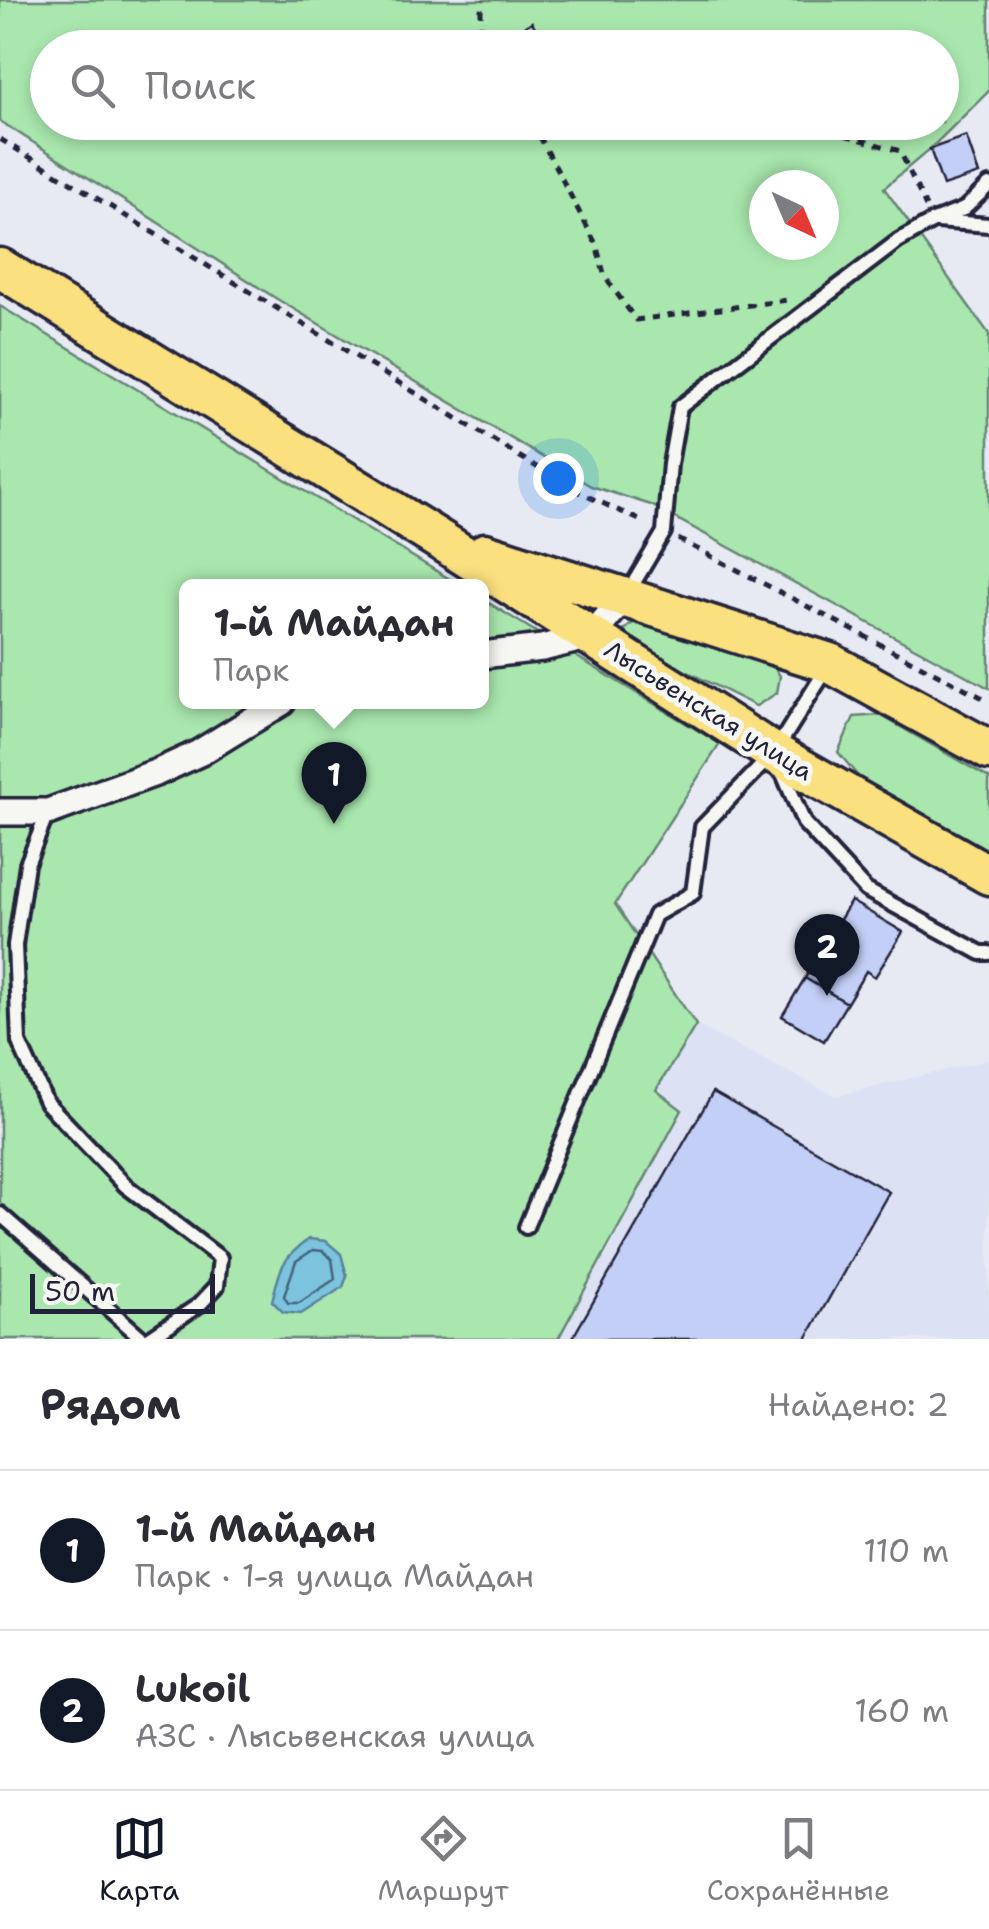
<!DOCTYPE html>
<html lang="ru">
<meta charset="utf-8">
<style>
:root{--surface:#fff;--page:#f2f2f3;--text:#2b2b33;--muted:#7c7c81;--line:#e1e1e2;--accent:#111827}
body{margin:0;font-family:"Shantell Sans",sans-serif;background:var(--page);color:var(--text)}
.compass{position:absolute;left:749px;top:170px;width:90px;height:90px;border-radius:50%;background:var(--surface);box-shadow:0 5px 15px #0003;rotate:136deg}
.scale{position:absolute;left:30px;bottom:25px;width:185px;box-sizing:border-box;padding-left:10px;border:5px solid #22223b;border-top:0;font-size:28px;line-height:35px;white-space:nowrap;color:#22223b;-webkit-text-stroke:8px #f6f6f2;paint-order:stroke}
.you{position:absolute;left:558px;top:478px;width:35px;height:35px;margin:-25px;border:8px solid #fff;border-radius:50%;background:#1a73e8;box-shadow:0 0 0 15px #1a73e833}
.badge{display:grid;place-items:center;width:65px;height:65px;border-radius:50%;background:var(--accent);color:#fff;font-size:32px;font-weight:700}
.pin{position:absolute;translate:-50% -82px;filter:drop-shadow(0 2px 5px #0008)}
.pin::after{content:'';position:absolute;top:52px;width:35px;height:30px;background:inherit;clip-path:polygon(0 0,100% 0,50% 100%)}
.popup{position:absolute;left:179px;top:579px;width:310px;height:130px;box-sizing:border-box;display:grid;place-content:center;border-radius:15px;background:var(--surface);filter:drop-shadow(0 2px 8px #0005);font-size:32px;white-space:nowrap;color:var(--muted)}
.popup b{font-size:38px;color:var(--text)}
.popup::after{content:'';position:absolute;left:50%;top:100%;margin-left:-20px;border:20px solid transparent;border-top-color:var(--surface)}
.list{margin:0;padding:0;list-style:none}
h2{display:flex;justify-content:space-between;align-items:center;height:130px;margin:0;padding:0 40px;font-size:42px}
h2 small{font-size:32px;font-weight:400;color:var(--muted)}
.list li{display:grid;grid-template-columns:65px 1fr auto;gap:30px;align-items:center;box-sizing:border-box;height:160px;padding:0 40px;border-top:2px solid var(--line)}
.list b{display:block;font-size:38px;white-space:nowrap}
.list p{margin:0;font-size:32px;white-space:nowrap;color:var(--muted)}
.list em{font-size:32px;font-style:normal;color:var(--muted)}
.icon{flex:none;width:55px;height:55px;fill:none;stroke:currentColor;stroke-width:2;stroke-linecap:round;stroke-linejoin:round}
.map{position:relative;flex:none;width:989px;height:1339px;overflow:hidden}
.search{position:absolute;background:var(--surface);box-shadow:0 5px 15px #0003;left:30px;right:30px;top:30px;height:110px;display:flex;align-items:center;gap:25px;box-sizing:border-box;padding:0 35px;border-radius:55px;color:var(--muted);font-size:38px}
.sheet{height:450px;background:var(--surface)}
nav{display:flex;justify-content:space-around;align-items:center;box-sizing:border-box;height:140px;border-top:2px solid var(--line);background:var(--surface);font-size:28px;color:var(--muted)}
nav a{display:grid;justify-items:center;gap:5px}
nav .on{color:var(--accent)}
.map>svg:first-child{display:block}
.built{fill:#dce2f4}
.green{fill:#a9e7ae;stroke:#668474;stroke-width:2.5;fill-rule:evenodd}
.water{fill:#7cc3dd;stroke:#58839c;stroke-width:2.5}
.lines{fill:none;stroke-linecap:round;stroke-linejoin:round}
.shore{stroke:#46627c;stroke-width:2.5}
.building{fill:#c3cff6;stroke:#22223b;stroke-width:2.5}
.service-casing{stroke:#22223b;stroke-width:20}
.minor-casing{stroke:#22223b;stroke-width:32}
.primary-casing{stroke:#22223b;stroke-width:45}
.path{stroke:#22223b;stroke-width:5;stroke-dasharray:8 8;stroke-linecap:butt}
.service{stroke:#f6f6f2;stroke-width:12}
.minor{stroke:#f6f6f2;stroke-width:25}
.primary{stroke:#fbe080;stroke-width:38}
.labels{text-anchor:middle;stroke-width:10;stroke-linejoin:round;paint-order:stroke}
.street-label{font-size:25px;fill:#22223b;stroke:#f6f6f2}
</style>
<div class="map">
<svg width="989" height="1339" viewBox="0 0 989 1339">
<rect width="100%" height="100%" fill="#e7eaf3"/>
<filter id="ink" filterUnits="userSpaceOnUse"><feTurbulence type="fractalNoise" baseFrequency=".01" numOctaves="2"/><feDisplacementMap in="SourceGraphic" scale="20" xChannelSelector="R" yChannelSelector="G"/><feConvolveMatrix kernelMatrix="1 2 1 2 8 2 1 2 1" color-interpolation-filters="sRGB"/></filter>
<g filter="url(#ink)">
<!-- built -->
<path class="built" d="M696 1025 836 1096 989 1060V1339H558L682 1111 655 1090Z"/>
<!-- green -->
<path class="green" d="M0 0H989V91L930 149 884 188 989 334V688L651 505 591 486 277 299 0 121ZM48 48H942V122H48ZM764 185H824V245H764Z
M0 306 461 586H186V702H482V599L720 744 615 904 696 1025 656 1090 682 1110 558 1339H0Z
M639 618 771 661 780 676 777 693 756 706 640 648 623 631Z
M880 715 989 778V852L862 781 838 752 854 717Z"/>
<!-- water -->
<path class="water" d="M309 1239 326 1241 341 1254 347 1276 343 1287 301 1314 283 1312 272 1301C280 1269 281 1259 309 1239Z"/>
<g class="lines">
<!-- shore -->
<path class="shore" d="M313 1250 323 1251 332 1259 335 1279 299 1303H288L284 1296 296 1261Z"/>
</g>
<!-- building -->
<path class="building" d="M532 22 547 48H513L507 37Z
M966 136 979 174 943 186 930 149Z
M851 901 903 932 875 977 866 971 847 1003 805 978Z
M805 978 847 1003 824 1041 782 1016Z
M713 1092 889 1192 806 1339H572Z"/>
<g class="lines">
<!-- service casing -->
<g class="service-casing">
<path id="service" d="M937 221 989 225
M626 596 664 532 670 464 680 407 898 241 933 221 964 209 989 185
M781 769 804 823 866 890 981 953H989
M48 812 27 864 15 945 19 1042 46 1102 126 1186 220 1258 217 1286 199 1305 148 1339
M0 1214 143 1339
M526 1227 655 915 693 893 702 827 774 753 829 665"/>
</g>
<!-- minor casing -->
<g class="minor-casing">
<path id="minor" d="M482 655 542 648 591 636 625 597
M0 812H48L158 772 199 753 282 702"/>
</g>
<!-- primary casing -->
<g class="primary-casing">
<path id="primary" d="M0 268 435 537 774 753 989 875
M485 553 830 663 989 750"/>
</g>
<!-- path -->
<path class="path" d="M481 48V10L484 0
M532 122 596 244 605 277 636 320 788 300
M799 122 900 151 926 207
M0 139 576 491 646 523
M678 539 989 701"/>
<!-- service -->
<use href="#service" class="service"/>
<!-- minor -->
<use href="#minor" class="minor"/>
<!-- primary -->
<use href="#primary" class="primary"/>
</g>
</g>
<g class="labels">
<!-- street labels -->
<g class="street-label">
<text transform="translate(709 710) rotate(32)" y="9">Лысьвенская улица</text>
</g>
</g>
</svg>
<svg class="compass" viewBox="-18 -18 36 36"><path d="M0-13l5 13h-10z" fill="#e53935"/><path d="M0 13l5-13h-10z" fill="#7c7c81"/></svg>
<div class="scale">50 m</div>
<div class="you"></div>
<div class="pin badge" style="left:334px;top:824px">1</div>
<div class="popup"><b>1-й Майдан</b>Парк</div>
<div class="pin badge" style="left:827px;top:996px">2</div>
<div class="search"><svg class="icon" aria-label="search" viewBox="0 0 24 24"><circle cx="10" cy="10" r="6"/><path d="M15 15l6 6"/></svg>Поиск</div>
</div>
<section class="sheet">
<h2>Рядом<small>Найдено: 2</small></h2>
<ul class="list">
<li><span class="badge">1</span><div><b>1-й Майдан</b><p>Парк · 1-я улица Майдан</p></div><em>110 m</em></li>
<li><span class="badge">2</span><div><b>Lukoil</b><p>АЗС · Лысьвенская улица</p></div><em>160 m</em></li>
</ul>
</section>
<nav>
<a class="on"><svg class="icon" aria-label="map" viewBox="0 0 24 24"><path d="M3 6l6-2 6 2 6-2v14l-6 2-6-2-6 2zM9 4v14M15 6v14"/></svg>Карта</a>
<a><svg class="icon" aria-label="directions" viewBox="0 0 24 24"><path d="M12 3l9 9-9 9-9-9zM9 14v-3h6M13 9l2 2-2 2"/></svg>Маршрут</a>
<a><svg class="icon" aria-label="saved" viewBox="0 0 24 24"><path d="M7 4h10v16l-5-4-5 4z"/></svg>Сохранённые</a>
</nav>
